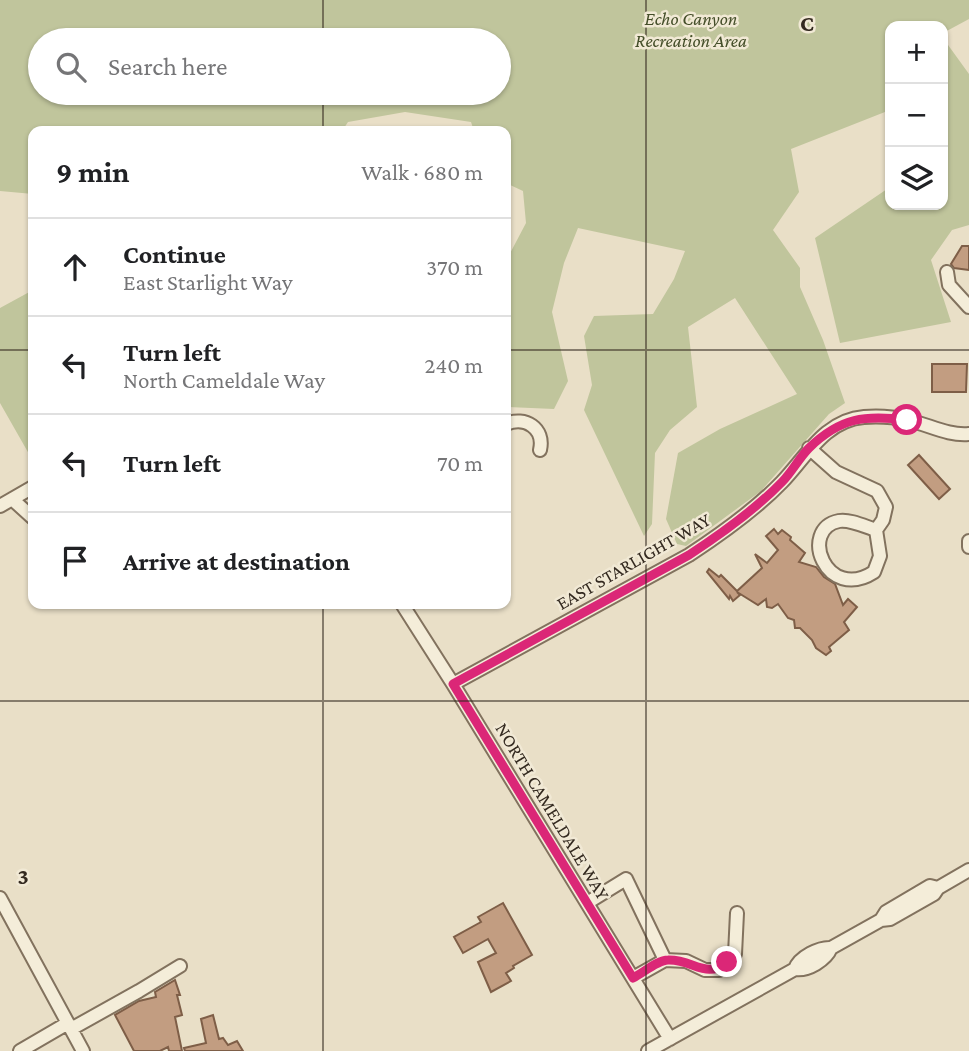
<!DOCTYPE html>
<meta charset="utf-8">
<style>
:root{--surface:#fff;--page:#f2f2f2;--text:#202124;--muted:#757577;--line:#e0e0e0}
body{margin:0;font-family:"Crimson Pro",serif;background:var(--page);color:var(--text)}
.controls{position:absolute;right:21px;top:21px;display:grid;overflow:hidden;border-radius:14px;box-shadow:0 2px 5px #0004}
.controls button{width:63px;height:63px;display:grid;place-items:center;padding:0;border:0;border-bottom:2px solid var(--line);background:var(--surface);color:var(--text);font:35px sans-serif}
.stop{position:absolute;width:21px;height:21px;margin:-16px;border:5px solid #db2777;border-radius:50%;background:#fff}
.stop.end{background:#db2777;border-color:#fff;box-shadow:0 2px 7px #0008}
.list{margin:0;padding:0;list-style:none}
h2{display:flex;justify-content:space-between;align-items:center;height:91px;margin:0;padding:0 28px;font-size:30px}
h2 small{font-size:23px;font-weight:400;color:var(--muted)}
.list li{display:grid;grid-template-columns:46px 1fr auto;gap:21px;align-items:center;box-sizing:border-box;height:98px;padding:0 28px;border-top:2px solid var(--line)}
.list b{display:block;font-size:26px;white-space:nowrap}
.list p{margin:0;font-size:23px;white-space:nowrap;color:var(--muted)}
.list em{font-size:23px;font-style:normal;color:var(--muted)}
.icon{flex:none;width:38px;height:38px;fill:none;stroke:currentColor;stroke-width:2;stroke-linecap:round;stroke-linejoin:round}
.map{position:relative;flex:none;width:969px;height:1051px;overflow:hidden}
.search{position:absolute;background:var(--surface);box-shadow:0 2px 5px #0004;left:28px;top:28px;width:483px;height:77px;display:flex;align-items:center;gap:18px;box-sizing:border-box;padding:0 24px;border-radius:38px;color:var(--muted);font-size:26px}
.panel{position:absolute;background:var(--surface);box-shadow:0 2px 5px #0004;left:28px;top:126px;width:483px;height:483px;border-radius:14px}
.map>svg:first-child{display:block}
.green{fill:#c0c59c;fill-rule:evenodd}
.building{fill:#c29d81;stroke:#7e5e47;stroke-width:2}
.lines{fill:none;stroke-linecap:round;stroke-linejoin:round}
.minor-casing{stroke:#82725e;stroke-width:16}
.minor{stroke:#f4edd9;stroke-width:12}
.route{stroke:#db2777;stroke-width:9}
.grid{fill:none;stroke:#342a20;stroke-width:2;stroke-opacity:0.55}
.labels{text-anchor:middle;stroke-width:5;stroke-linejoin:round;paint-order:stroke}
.park-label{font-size:19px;font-style:italic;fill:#444e29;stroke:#f1e9d5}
.street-label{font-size:19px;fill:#342a20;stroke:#f1e9d5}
.grid-label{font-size:23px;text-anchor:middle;font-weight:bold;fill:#342a20;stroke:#f1e9d5;stroke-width:5;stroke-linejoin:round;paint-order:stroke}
</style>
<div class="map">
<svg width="969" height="1051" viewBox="0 0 969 1051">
<rect width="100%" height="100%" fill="#e9dfc7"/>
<!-- green -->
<path class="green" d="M0 0H969V19L943 33V26H890V110L791 149 799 192 773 230 800 268V287L823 340 845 403 829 414 761 491 686 546 677 544 666 519 678 453 720 429 797 394 735 298 688 327 697 407 670 430 655 453 652 524 644 536 584 410 592 385 584 336 594 316 653 314 674 279 685 251 578 228 564 263 552 312 568 381 554 409 508 407 506 405V261L526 223 523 191 506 183V131H474L471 122 405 112 348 122 342 131H33V194L0 191ZM40 40H499V93H40Z
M943 38 969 74V225L952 230 931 260 951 322 840 343 815 238 890 187V205H943V145L948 140 943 137Z
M33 290V461L0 403V308Z"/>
<!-- building -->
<path class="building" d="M962 246H969V270L954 268 951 264Z
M932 364H967L966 392H932Z
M919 455 950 489 939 499 908 465Z
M774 529 778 534 782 530 791 537 790 540 805 553 799 562 816 567 824 577 835 584 843 605 848 599 857 607 844 622 849 630 829 647 831 651 826 655 816 648 812 640 800 628H795L794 620 788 618 778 604 772 608 767 607 766 599 758 605 737 592 740 595 733 601 730 596 729 599 707 572 709 569 719 577 721 575 737 591 762 568 755 554 767 563 778 550 766 536Z
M503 903 532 955 513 966 514 968 506 973 511 981 491 992 478 962 496 953 488 939 463 953 454 937 481 922 478 917Z
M175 980 180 995H177L182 1015 175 1017 182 1051H169L168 1047 160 1051H134L115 1015 139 1001 156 997 155 992Z
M213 1015 219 1039 223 1038 228 1045 237 1041 243 1051H185L184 1048 206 1043 201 1019Z"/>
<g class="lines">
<!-- minor casing -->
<g class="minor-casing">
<path id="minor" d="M947 272 949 285 969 307
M506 424C525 416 545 428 540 450
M809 448 836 472 877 491 886 507 883 520 876 530 880 556 874 572C826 603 798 529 839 521 850 519 866 527 876 530
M12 499 33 518
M0 506 33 487
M969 541V547
M402 604 453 684 670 1039
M453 684 689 555C721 534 755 510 782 482 806 457 825 420 864 417 877 416 894 417 907 420 928 424 947 436 969 434
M0 898 83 1051
M587 903 626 879 665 960 633 978
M881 920 886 912 930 886 938 888
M665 960 686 961 705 970H719L735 954 737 913
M795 969C808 971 826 960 831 948
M71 1029 139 991 180 966
M20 1051 68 1023
M648 1051 795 969C799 957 820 947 831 948L881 920 890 919 934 894 938 888 969 870"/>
</g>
<!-- minor -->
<use href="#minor" class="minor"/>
</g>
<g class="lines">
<!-- route -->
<path class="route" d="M727 962C706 980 693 959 668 960 658 960 643 973 633 978L453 684 689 555C721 534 755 510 782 482 792 472 799 458 809 448 841 417 865 415 907 420"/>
</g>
<!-- grid -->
<path class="grid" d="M323 0V40M646 0V1051M323 93V131M0 350H33M506 350H969M323 604V1051M0 701H969"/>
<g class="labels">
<!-- park labels -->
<g class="park-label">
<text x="691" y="25">Echo Canyon<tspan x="691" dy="22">Recreation Area</tspan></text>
</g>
<!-- street labels -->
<g class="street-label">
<text transform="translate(633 561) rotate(-30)" y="7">EAST STARLIGHT WAY</text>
<text transform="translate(553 811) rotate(59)" y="7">NORTH CAMELDALE WAY</text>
</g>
</g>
<g class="grid-label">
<text x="807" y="31">C</text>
<text x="23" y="884">3</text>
</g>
</svg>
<div class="controls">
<button>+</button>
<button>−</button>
<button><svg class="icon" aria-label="layers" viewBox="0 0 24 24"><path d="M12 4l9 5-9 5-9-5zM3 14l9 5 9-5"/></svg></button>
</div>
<div class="stop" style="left:907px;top:420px"></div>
<div class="stop end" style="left:727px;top:962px"></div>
<div class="search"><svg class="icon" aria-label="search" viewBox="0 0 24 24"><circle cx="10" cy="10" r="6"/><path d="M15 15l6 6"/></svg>Search here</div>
<section class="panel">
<h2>9 min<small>Walk · 680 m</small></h2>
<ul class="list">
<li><svg class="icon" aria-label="ahead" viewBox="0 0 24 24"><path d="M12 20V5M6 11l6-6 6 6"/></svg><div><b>Continue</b><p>East Starlight Way</p></div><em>370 m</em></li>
<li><svg class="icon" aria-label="left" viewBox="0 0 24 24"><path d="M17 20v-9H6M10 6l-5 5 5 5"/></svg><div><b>Turn left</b><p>North Cameldale Way</p></div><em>240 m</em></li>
<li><svg class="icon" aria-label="left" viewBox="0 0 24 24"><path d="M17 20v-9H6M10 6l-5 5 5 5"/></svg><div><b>Turn left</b></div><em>70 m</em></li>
<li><svg class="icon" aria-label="arrive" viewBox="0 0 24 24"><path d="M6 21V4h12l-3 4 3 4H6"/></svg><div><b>Arrive at destination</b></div></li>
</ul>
</section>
</div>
